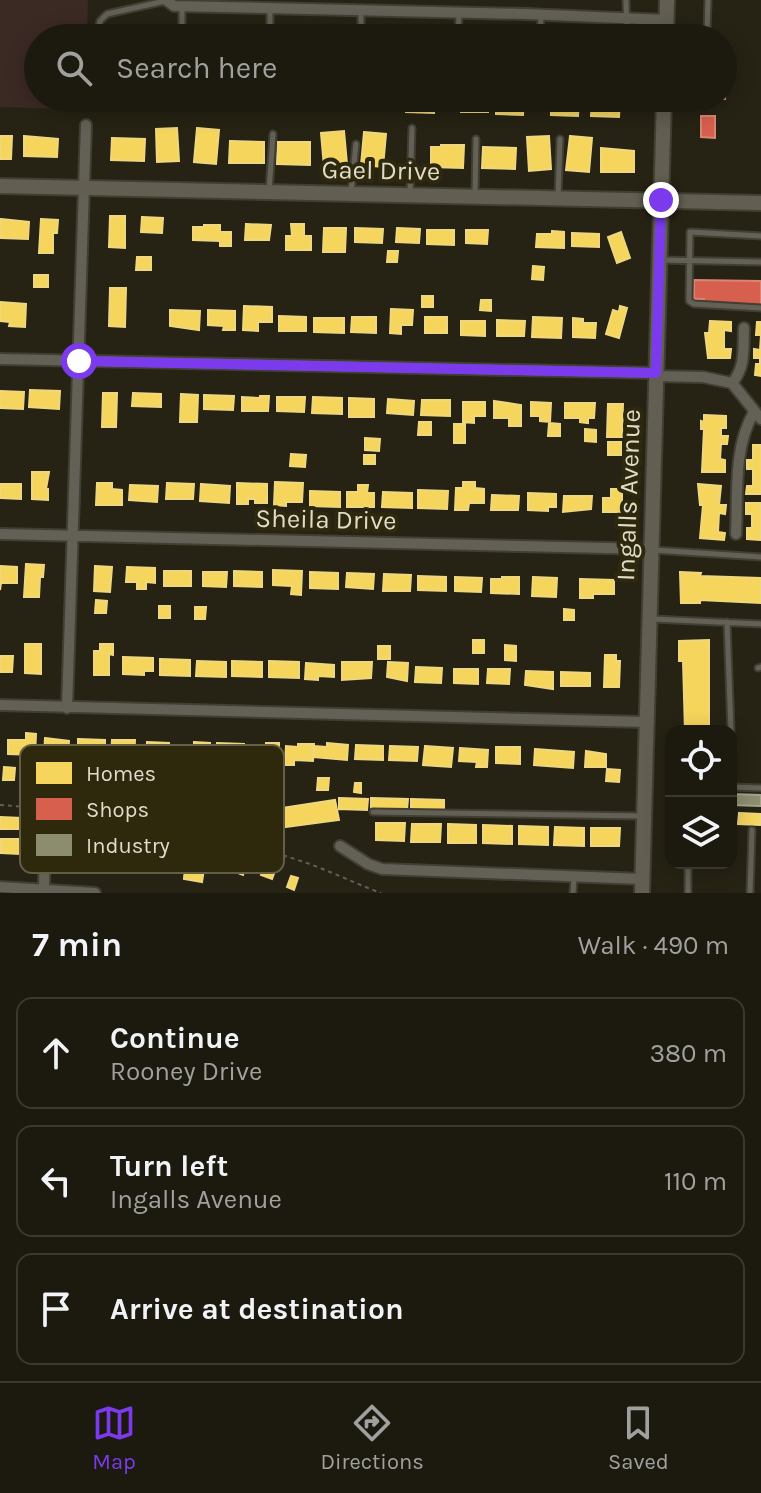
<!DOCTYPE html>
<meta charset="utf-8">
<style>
:root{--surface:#1c1a0f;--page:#29271d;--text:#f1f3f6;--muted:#a0a19e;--line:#3a382f;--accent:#7c3aed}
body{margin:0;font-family:Karla,sans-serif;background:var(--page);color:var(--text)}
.controls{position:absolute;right:24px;bottom:24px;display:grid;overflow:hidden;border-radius:16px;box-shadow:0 4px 20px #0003}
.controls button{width:72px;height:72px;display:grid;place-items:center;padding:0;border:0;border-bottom:2px solid var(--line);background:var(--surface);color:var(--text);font:40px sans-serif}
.stop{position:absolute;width:24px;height:24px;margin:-18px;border:6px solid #7c3aed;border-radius:50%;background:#fff}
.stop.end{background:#7c3aed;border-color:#fff;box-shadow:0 2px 8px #0008}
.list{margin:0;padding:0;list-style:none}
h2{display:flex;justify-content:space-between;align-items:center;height:104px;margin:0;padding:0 32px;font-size:34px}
h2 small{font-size:26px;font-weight:400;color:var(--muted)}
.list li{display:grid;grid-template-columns:52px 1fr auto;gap:24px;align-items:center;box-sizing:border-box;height:112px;margin:0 16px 16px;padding:0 16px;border:2px solid var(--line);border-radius:16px}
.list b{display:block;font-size:30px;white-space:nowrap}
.list p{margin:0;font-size:26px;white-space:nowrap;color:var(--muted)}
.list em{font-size:26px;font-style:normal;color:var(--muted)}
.icon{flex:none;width:44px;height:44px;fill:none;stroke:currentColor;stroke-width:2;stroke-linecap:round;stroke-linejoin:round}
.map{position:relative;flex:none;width:761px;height:893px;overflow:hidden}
.search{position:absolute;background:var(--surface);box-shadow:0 4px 20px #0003;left:24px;right:24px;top:24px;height:88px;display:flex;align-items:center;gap:20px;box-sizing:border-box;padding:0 28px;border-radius:44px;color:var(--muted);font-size:30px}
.sheet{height:488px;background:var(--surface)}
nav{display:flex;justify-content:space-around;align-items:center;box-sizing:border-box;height:112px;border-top:2px solid var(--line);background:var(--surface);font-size:22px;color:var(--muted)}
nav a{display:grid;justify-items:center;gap:4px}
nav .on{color:var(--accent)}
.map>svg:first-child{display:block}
.industrial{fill:#3b2924}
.homes{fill:#f6d55c;stroke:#efd77d;stroke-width:2}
.shops{fill:#d6604d;stroke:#d98573;stroke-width:2}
.industry{fill:#8c8c6e;stroke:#a5a48a;stroke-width:2}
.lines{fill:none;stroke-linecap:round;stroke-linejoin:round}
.lane-casing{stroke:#413e33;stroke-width:9}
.street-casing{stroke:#413e33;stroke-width:14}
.secondary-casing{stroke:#413e33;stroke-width:18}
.path{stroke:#626055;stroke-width:2;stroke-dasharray:4 4;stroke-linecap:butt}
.lane{stroke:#636156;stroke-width:5}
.street{stroke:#636156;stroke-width:10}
.secondary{stroke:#625e51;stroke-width:14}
.route{stroke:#7c3aed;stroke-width:10}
.labels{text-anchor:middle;stroke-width:8;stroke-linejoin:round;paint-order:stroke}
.street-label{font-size:26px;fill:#dfdccb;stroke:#2e280c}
.key{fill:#2e280c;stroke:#635e45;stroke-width:2}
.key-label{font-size:22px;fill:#dfdccb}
</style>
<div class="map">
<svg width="761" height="893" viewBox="0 0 761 893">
<rect width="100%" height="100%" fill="#262314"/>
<!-- industrial -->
<path class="industrial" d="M0 0H88L87 38H38V98H87V110L0 107Z"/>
<!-- homes -->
<path class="homes" d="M103 29 131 30 130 38H103Z
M193 29 220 30V38H193Z
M228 31H255V38H227Z
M283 32 310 33V38H283Z
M318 33 346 34V38H318Z
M373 34 401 35V38H373Z
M408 35 436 36V38H408Z
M101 98H128V107L100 106Z
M136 98H163V104L136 103Z
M191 98H218V107L191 106Z
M226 98H254V106H226Z
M282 98H309L308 109 281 108Z
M316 98H344L343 110H316Z
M371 98H398V106L370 105Z
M406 98H434V113L406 112Z
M461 98H488V112H461Z
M496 98H524L523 115 496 114Z
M551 98H579L578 116 551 115Z
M592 98H620L619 117 591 116Z
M177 128 179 161 157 162 156 129Z
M197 128 219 130 216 164 194 162Z
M344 131 347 164 324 167 321 133Z
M364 132 386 134 383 167 361 165Z
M0 136H12L11 159H0Z
M24 136 58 139 57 157 24 156Z
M549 136 551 169 529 171 527 137Z
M570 136 592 138 589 172 566 170Z
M112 138 145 139 144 161 111 160Z
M230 141 264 142V163H229Z
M278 142H310V165L277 164Z
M441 145H464L463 168 431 167V147H441Z
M483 147 516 148 515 169 482 168Z
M601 148 634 151V172H601Z
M110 216H125V248L109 247Z
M142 217 163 218 162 233 141 232Z
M1 219 29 222 28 239 0 238Z
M41 219 58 220 57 233H53V253H39Z
M246 224 271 225 269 240H245Z
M291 224H304V236H311V250H286V236H292Z
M204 225H220V232H231V246H220V241L193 240V227H204Z
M324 228H346L345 252H323Z
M355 228 383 229 382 243 355 242Z
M397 228 420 229 419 243 396 242Z
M427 230H454V245L427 244Z
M466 230H488L487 244 466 243Z
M552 231 564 232V248L536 247 537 234H552Z
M621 232 630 258 617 263 608 237Z
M572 233 599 234V247L572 246Z
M388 251H398L397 262H387Z
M137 257H151V270H136Z
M533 266 544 267 543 280 532 279Z
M34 275H48V287H34Z
M110 288H126L125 327 109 326Z
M422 296H433V307H422Z
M481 300H491V311L480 310Z
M0 302 26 304 25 327 9 326 10 322 0 321Z
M244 306 272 307V322H258V331L243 330Z
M620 306 627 308 619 338 606 334 613 310 619 312Z
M391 309 413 310 412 325H401V334L390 333Z
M170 310 200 311 199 330 170 326Z
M208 310 235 311V330H223L224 326 208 325Z
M279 316 306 317V331H279Z
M352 317H376V333L351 332Z
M425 317H447V333H425Z
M533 317 562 318 561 338 532 337Z
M314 318H344V333L314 332Z
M573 318 583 319V323H596L595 338 573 337Z
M497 320 525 321 524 336H497Z
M461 321H485V336L461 335Z
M710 321 731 322V331L724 330V349H731L730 358H708L705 333H709Z
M757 322H761V376L755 375 756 364H760V358H754V349L760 350 761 335H756Z
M30 390 60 391 59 409 29 407Z
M0 391 24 392 23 409 0 408Z
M103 393H117L116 427H102Z
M133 393 161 394V407L132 406Z
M181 394 198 395 197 422H180Z
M204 395 234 396 233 410 204 409Z
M260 396H269L268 411H242V397L260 398Z
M277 397H305L304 412 277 411Z
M313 397 342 398V414L312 413Z
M349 398 374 399V417H349Z
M388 399 414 401 413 415 387 413Z
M422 400H450V416L421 415Z
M494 401 521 405V426H509V418H494Z
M463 402H485V416H474V423L463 422Z
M531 402 551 403 550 422 540 421V416H531Z
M565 403H595L594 418H588V423L580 422V418H565Z
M608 404H623L622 437H607Z
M704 415 726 416V428H721V436H728L727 444H721L720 459 725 460V472H702L704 429H701V421L704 422Z
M419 422H431V435H418Z
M549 423 560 424V436H548Z
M454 424H465V443H454Z
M585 429 596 430V442L585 441Z
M365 438 380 439 379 451 365 450Z
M608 442H621V455H608Z
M753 445H761V494H746L747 486H753V469H747V460H753Z
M291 454 306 455 305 467 290 466Z
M364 455H375V464H364Z
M32 472H49L46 489H48V500L32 499Z
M275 482 303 483 302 502H286V506L274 505Z
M463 482H475V488L484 489V503H469L468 510H455L456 488H463Z
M97 483H112V489L122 490V505H96Z
M167 483 194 484 193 499H166Z
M237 483 267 484V503H255V499H248V504H237Z
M0 484H21V499L0 498Z
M201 484 230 486 229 503 200 501Z
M698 484 721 486 719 505H726L725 514 719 513 718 532 725 533 724 540 700 538 703 505H700Z
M130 485 158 486 157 502 129 500Z
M358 485H368L367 493H374V507H347V492H358Z
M611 489H622V512H603V498H611Z
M418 490 448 491 447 509 418 508Z
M310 491 340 492V507L310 506Z
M383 492 412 493V508L382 507Z
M528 493 556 494V507H548V511L528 510Z
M492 495 519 496 518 510H491Z
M564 496H592L591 509 563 512Z
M746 503H761V540L747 539V528H752V514H746Z
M26 564 44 565 43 577H40L39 597H24Z
M0 566 17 567V583H1L0 590Z
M95 566 112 567 110 592 94 591Z
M127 567 155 568V583L146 582V589H137V582H126Z
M273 570 302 571 301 595 291 594 292 586 273 585Z
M164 571H191V586H164Z
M234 571 262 572V587L234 586Z
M203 572H227L226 587 203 586Z
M310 572 338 573V589L310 588Z
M680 572 701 573 700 576 761 578V603L700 600V603H681Z
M347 573 374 574 373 589 346 587Z
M384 574 411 575 410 591H383Z
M418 576 446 577V591L418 590Z
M455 577 482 578 481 592 455 591Z
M502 577H519V594L491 593V579H502Z
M533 577 557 578 556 597 532 596Z
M580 579 614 580V594H593V598H580Z
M96 600 107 601 106 613H95Z
M159 606H170V618H159Z
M195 607H206L205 619H195Z
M564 609 574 610V620H564Z
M473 640H484V653H473Z
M709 640V731H685L683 661H679V641Z
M25 644H41V674L25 673Z
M100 644H113V655L109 654V675H94V651H100Z
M505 645 516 646V661L505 660Z
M378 646H390V659H378Z
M605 655H616V661H620L619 687H604Z
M0 656H13L12 672H0Z
M123 657 153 658V671H144V675L123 674Z
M160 659 190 660V676L160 675Z
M197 661 226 662V677L196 676Z
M232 661 262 662V677L232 676Z
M269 661 299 662V678L269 677Z
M342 662H372L371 678 342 680Z
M388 662 408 663 407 681 387 677Z
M306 663 334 665V677L318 676V680L305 679Z
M416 667 442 668 441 683 415 682Z
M454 669H478V684L454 683Z
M488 669H510L509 684 487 683Z
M526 671 553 672V689L525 685Z
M561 672 590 673V686H561Z
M26 733 36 734 35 755 8 754V740H26Z
M45 738 69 741 68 756 44 755Z
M78 739 105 740V756L78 755Z
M112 740H135L134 759 111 758Z
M147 742 169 743V746H175L174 760 146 758Z
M194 742 210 743 209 767 182 766 183 754 194 755Z
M217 743 244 744V758L217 757Z
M266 743H279V762H273V768L265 767V762L257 761V749H265Z
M327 743 348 745 347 760 314 757 315 746 327 747Z
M298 744H314L313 761 294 760V765H285L286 746 298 747Z
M356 745 383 746V760L355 759Z
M390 746 418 747 417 761 389 760Z
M425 746 453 748 451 767 423 765Z
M496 747H520V764L496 763Z
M460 748 488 750 487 767H476L477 762 459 761Z
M535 749 574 752 573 768 534 765Z
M586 751 606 754V767H585Z
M4 767 15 768 14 780H3Z
M607 769 620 770 619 782 606 781Z
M318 778H329L328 790H317Z
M355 783H361V793L354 792Z
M339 798 368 799 367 810 339 809Z
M371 798 408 799 407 810 371 809Z
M411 799 444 800V811L411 810Z
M335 800 339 820 279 828 275 809Z
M739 813 761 814 760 825 738 824Z
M0 817 22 818 21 829H0Z
M376 823H405L404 841 376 840Z
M412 824H441L440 842H411Z
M448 824 476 825V843H448Z
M483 825 512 826V844L483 843Z
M519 826 548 827V845L519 844Z
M555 827 584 828V846L554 845Z
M591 828H620L619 846H591Z
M1 839H20V854L1 853Z
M238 861 246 863 243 875 235 872Z
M266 864 276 868 272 879 261 875Z
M185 867 204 869 202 882 184 879Z
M291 876 298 878 294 890 287 887Z"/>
<!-- shops -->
<path class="shops" d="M723 60H727L725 99 703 98H723Z
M701 116H715V138L701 137Z
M694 280 761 281V307L704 305V299H694Z"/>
<!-- industry -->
<path class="industry" d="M731 794 761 795V806L731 805Z"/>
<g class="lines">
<!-- lane casing -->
<g class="lane-casing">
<path id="lane" d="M626 0 627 38
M667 32 707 33 708 0
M96 38 100 21 107 14 165 1
M182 38V7
M270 38V9
M361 38V11
M458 38 459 14
M540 38 541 16
M456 99V98
M538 102V98
M632 106V98
M269 191 273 134
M351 192 356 144
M410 194 412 128
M475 195 476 139
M558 197 560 139
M761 236 690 232 689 301 694 304 761 308
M660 260 761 262
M654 550 761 557
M653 619 761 624
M727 622 731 731
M758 668 761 667
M731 743 732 787
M731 787 761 788
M373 812 641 816
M573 893 574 878
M688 893V863
M750 893 752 830"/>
</g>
<!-- street casing -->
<g class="street-casing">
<path id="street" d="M166 0 174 6 526 14 666 20
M0 359 656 373
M655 376 703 377 732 383 761 419
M732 383C746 367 743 348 744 328
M0 534 650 549
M736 534C738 493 733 448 754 412
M0 705 645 722
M67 708 86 125
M340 846 368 864 382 869 642 879
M0 887 95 893
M44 891 45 824"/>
</g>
<!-- secondary casing -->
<g class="secondary-casing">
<path id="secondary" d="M666 38 667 0
M0 186 761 203
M642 893 664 98"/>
</g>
<!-- path -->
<path class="path" d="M0 805C101 812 204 829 301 861 328 870 354 883 381 893"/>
<!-- lane -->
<use href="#lane" class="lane"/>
<!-- street -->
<use href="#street" class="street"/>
<!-- secondary -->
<use href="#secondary" class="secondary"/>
</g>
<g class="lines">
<!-- route -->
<path class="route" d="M79 361 656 373 661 200"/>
</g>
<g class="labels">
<!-- street labels -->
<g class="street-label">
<text transform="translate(381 170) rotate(1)" y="9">Gael Drive</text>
<text transform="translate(628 495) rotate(-88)" y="9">Ingalls Avenue</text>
<text transform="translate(326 519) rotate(1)" y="9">Sheila Drive</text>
</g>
</g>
<!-- legend -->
<rect x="20" y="745" width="264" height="128" rx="12" class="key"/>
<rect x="36" y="762" width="36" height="22" fill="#f6d55c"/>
<rect x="36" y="798" width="36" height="22" fill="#d6604d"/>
<rect x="36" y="834" width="36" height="22" fill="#8c8c6e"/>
<g class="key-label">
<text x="86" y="781">Homes</text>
<text x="86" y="817">Shops</text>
<text x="86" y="853">Industry</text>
</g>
</svg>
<div class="controls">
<button><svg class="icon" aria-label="locate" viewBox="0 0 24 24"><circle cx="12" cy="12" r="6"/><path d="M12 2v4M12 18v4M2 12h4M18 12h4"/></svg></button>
<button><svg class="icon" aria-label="layers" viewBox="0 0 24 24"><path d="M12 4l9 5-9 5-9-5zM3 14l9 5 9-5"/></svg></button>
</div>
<div class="stop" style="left:79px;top:361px"></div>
<div class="stop end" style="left:661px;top:200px"></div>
<div class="search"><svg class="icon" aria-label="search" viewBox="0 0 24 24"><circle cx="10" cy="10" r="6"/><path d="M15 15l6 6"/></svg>Search here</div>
</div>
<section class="sheet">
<h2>7 min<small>Walk · 490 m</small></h2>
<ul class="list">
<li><svg class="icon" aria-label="ahead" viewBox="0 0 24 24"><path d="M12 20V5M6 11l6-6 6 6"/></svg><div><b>Continue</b><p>Rooney Drive</p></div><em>380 m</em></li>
<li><svg class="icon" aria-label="left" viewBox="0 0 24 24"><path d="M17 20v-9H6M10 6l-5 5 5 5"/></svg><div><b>Turn left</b><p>Ingalls Avenue</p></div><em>110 m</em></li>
<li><svg class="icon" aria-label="arrive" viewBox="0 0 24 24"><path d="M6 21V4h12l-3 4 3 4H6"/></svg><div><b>Arrive at destination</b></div></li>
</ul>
</section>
<nav>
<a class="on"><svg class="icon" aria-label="map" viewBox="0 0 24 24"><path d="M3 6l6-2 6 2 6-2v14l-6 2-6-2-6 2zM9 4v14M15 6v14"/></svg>Map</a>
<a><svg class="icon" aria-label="directions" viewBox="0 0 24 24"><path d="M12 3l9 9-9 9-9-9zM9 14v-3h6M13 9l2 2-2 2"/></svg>Directions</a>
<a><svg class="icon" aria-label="saved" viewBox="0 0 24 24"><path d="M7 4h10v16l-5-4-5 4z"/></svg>Saved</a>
</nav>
